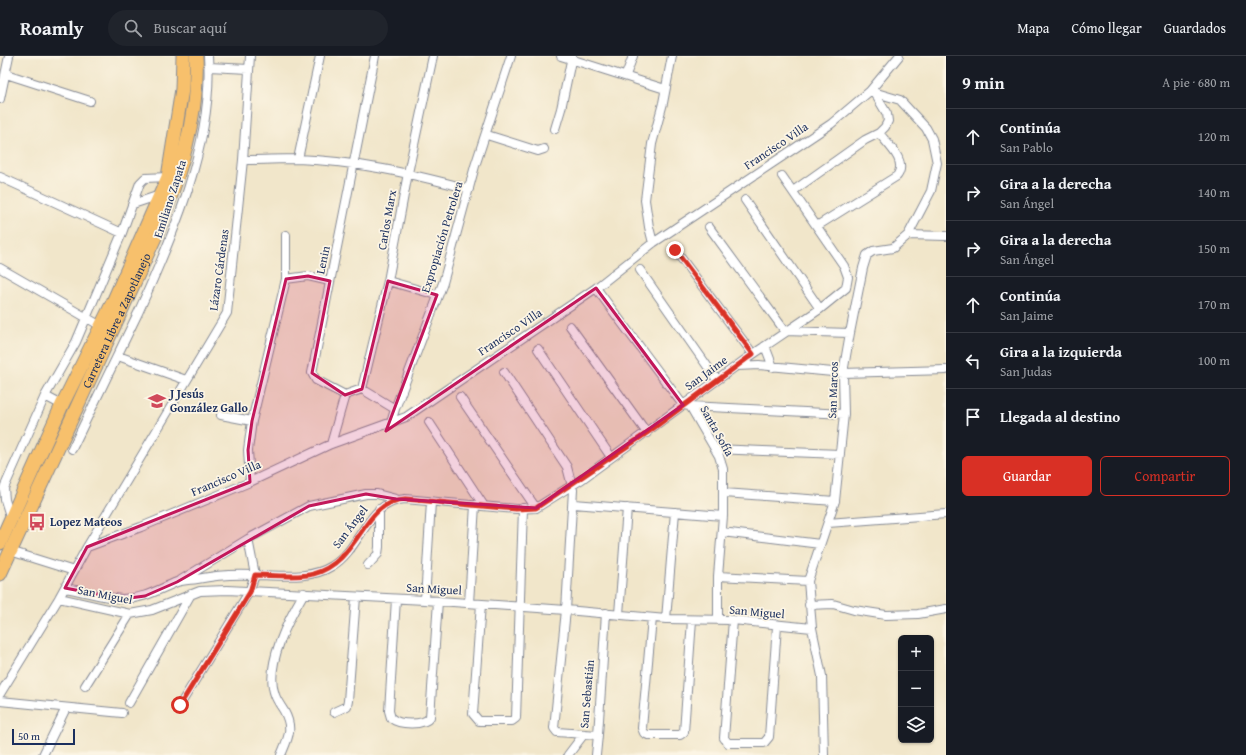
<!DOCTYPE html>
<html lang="es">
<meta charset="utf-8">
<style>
:root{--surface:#171b24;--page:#20242c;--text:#f1f3f6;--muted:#9ea1a6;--line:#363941;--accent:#d93025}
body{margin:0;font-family:"Gentium Book Plus",serif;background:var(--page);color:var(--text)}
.controls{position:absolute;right:12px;bottom:12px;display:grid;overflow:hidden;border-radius:6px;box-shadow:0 1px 3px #0004}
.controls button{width:36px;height:36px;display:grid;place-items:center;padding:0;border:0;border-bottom:1px solid var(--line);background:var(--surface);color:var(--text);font:20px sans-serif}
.scale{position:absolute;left:12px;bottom:10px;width:63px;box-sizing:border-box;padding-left:4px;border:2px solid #1b2f5e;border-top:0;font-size:11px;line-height:14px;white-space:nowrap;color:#1b2f5e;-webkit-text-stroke:3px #fcf5e5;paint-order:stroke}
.stop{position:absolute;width:12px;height:12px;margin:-9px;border:3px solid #d93025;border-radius:50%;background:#fff}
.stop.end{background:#d93025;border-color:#fff;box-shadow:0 1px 4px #0008}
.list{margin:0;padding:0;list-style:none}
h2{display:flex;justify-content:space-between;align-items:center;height:52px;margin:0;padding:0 16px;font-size:17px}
h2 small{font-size:13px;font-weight:400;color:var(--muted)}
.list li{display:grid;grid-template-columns:26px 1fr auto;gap:12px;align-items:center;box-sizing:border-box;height:56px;padding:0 16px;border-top:1px solid var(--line)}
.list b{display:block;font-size:15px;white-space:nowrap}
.list p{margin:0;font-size:13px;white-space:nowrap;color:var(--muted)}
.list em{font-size:13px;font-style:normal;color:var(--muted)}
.actions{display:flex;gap:8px;padding:12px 16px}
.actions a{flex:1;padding:9px 0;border:1px solid var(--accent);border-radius:6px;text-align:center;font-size:14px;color:var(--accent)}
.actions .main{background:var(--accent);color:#fff}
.icon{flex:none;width:22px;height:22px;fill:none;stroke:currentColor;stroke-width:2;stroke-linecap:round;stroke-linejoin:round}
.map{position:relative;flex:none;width:946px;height:699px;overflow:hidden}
header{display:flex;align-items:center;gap:24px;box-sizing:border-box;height:56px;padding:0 20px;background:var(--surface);border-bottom:1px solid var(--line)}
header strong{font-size:19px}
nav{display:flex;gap:22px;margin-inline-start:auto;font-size:14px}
.search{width:280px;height:36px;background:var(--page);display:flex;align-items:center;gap:10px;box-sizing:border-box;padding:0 14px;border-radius:22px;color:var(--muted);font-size:15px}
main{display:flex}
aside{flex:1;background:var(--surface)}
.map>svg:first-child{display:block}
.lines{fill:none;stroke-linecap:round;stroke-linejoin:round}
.minor-casing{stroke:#868a94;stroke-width:10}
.primary-casing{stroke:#868a94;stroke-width:15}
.minor{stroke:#fff;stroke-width:8}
.primary{stroke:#f7c06c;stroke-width:13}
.route{stroke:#d93025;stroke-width:5}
.marked{fill:#c2185b;fill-opacity:0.2;stroke:#c2185b;stroke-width:3;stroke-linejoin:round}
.labels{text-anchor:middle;stroke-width:3.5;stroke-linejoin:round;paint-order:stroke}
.street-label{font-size:12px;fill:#1b2f5e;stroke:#fcf5e5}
.poi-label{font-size:12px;font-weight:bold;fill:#1b2f5e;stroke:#fcf5e5;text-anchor:start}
</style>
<header>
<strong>Roamly</strong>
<div class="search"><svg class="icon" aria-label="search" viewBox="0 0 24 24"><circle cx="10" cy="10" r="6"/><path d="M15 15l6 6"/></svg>Buscar aquí</div>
<nav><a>Mapa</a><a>Cómo llegar</a><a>Guardados</a></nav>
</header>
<main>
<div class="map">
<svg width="946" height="699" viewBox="0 0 946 699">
<rect width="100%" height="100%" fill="#fcf5e5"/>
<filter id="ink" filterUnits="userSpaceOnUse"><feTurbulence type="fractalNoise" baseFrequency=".025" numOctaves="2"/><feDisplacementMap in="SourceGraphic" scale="8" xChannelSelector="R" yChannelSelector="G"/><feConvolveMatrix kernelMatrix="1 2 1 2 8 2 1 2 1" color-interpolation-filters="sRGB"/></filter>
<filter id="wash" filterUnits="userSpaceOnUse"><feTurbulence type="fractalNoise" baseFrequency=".012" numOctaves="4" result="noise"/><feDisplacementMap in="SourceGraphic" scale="16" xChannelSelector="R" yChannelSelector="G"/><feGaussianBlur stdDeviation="0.9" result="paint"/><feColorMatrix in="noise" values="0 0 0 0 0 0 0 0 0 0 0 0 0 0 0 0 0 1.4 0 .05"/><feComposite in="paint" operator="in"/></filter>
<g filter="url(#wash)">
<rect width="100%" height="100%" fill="#f1e6ca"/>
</g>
<g filter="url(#ink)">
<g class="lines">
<!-- minor casing -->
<g class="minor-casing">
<path id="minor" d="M375 0 312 317 316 324 345 339 362 333 395 353
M561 0 665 33
M209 11 249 13
M6 18 90 45
M626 19 633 0
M0 43 9 0
M555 73 561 53 572 0
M487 79 538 95 544 93
M298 103 320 0
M243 104C261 104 280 103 298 103 356 105 413 118 469 133
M0 121 122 177
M793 135 865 84 879 77 885 71 888 65 887 58 874 36
M745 144 820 253
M133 148 160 139
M817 170 897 120C908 105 888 89 879 77
M709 171 785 275 850 277
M908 179 946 180
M653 187 649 171 645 144 652 88 663 47 672 0
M675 194 753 298
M0 212 101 270
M640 214 717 324
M286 223 308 220 330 225
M388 225 437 239
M596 232 683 349 690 350 719 400 723 413V460L718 520V564
M570 270 647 377
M765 290 773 311
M538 293 611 401
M118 300 186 324
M737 310 759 309 843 317 946 314
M504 316 567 411 573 434 566 554 554 672 557 676 598 679 606 557
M362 333 388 225 408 117 433 0
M45 340 62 349
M460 341 536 452
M690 350 844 358
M221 359 252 365
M429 366 484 450
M391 367 395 353 443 227 475 110 511 0
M331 388 345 339
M72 393C94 348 116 303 138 257 173 180 214 86 208 0
M715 393 840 398
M250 426 248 394 252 365 286 223V179
M724 437 835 445
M574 448 723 460
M11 463 5 444 4 432 45 340 76 286 122 177 140 127 145 122 168 121
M828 467 946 458
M722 476 820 488
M87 491 141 471 250 426 331 388 406 361 596 232 653 187 831 68 870 35 899 0
M10 495 74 515
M368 509 378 498 379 491V453
M718 520 808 525
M181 524 248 483 309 450 366 438H377L396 443
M65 532C84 535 104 542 122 543 144 543 157 534 177 526 183 524 191 524 197 523 216 519 236 518 255 519 280 519 310 524 332 510 362 492 366 446 405 443L516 453 536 452 582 423 746 303 820 253 846 232 848 221 844 210 782 120
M59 542 130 558 152 554 200 535 227 534 425 544 566 554 666 563 733 564 812 572
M396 543 389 655 391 662C399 669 424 670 430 661L438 545
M425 544 431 446
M469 547 475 449
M481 548 473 658 479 665H512L516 662 523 452
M809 549 833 548 854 554 886 559 918 558 946 553
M619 558 627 452
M652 562 642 672 644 677 648 679H680L684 676 692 564
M666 563 675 456
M733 564 724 682 728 687H764L769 681 777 570
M85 630 130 558
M0 638 59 542 87 491 227 257 243 104 250 0
M0 645 122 657
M129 647 191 538
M180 649 249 536 255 519 248 483
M334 656 347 650 348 645 356 541
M43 699 66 652
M281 699C288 682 294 673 284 655 281 650 277 645 275 639 264 610 289 562 304 537
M568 699 584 678
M596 699 598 679
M824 699 822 620 812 572 808 525 835 445 844 358 843 317 850 277 863 212 867 199 873 195 893 192 908 179 931 135 937 107 932 83 926 72 900 44 870 35"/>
</g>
<!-- primary casing -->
<g class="primary-casing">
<g id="primary">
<path d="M0 487 62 349 113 246 168 121 182 33 183 0"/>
<path id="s1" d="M0 518 157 177C179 120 199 62 196 0"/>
</g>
</g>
<!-- minor -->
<use href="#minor" class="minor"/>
<!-- primary -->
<use href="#primary" class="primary"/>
</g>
</g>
<g class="lines" filter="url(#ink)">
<!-- route -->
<path class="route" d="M180 649 250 536 255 519C269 519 301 522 313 518 361 505 361 446 405 443L516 453 536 452 647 377 753 298 675 194"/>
</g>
<!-- marked area -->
<path class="marked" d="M308 220 330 225 312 317 345 339 362 333 388 225 437 239 386 375 596 232 683 349 536 452 396 443 366 438 309 450 177 526 145 540 122 543 65 532 87 491 250 426 248 394 252 365 286 223Z"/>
<!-- icons -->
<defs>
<g id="school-bare" transform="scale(1.38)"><path d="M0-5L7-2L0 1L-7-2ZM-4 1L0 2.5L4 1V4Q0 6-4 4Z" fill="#d1495b" stroke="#fcf5e5" stroke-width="2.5" paint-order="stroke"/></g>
<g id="bus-bare" transform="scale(1.38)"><path d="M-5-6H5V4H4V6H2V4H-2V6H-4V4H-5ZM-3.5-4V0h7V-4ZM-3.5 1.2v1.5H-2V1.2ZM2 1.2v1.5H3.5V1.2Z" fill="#d1495b" stroke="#fcf5e5" stroke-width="2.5" paint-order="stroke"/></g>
</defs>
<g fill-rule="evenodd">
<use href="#school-bare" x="157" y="345"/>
<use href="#bus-bare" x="37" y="466"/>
</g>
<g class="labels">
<!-- street labels -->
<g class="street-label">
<text transform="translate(776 90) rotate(-34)" y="4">Francisco Villa</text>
<text transform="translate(170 143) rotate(-72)" y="4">Emiliano Zapata</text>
<text transform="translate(387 164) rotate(-80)" y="4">Carlos Marx</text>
<text transform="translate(442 181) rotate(-73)" y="4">Expropiación Petrolera</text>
<text transform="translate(323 204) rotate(-78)" y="4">Lenin</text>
<text transform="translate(219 214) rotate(-82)" y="4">Lázaro Cárdenas</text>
<text dy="4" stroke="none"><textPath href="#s1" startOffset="279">Carretera Libre a Zapotlanejo</textPath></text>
<text transform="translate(510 276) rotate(-34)" y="4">Francisco Villa</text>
<text transform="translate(706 317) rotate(-36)" y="4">San Jaime</text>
<text transform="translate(833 334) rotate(-88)" y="4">San Marcos</text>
<text transform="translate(717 375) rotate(61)" y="4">Santa Sofía</text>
<text transform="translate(226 422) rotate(-23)" y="4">Francisco Villa</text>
<text transform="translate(350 471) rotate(-53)" y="4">San Ángel</text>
<text transform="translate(434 533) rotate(3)" y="4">San Miguel</text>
<text transform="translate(105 539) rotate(11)" y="4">San Miguel</text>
<text transform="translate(757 556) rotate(5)" y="4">San Miguel</text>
<text transform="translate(587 638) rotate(-85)" y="4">San Sebastián</text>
</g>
<!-- poi labels -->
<g class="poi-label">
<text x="170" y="342">J Jesús<tspan x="170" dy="14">González Gallo</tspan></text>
<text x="50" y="470">Lopez Mateos</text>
</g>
</g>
</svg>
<div class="controls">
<button>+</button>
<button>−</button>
<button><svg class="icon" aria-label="layers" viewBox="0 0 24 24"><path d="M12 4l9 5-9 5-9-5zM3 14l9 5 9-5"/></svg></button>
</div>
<div class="scale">50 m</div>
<div class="stop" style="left:180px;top:649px"></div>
<div class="stop end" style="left:675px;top:194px"></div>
</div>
<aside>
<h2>9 min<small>A pie · 680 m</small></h2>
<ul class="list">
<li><svg class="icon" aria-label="ahead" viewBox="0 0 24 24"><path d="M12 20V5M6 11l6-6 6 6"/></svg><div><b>Continúa</b><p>San Pablo</p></div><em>120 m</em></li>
<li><svg class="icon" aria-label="right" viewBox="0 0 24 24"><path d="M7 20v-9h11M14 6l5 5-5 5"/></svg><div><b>Gira a la derecha</b><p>San Ángel</p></div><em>140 m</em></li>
<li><svg class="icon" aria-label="right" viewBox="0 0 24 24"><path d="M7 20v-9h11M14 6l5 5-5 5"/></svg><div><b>Gira a la derecha</b><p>San Ángel</p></div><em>150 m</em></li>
<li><svg class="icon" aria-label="ahead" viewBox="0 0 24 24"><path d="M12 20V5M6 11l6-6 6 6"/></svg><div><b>Continúa</b><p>San Jaime</p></div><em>170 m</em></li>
<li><svg class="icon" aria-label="left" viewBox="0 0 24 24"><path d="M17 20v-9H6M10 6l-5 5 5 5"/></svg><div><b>Gira a la izquierda</b><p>San Judas</p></div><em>100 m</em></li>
<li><svg class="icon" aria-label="arrive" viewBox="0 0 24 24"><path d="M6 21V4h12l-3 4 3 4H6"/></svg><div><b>Llegada al destino</b></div></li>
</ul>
<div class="actions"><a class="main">Guardar</a><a>Compartir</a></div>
</aside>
</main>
